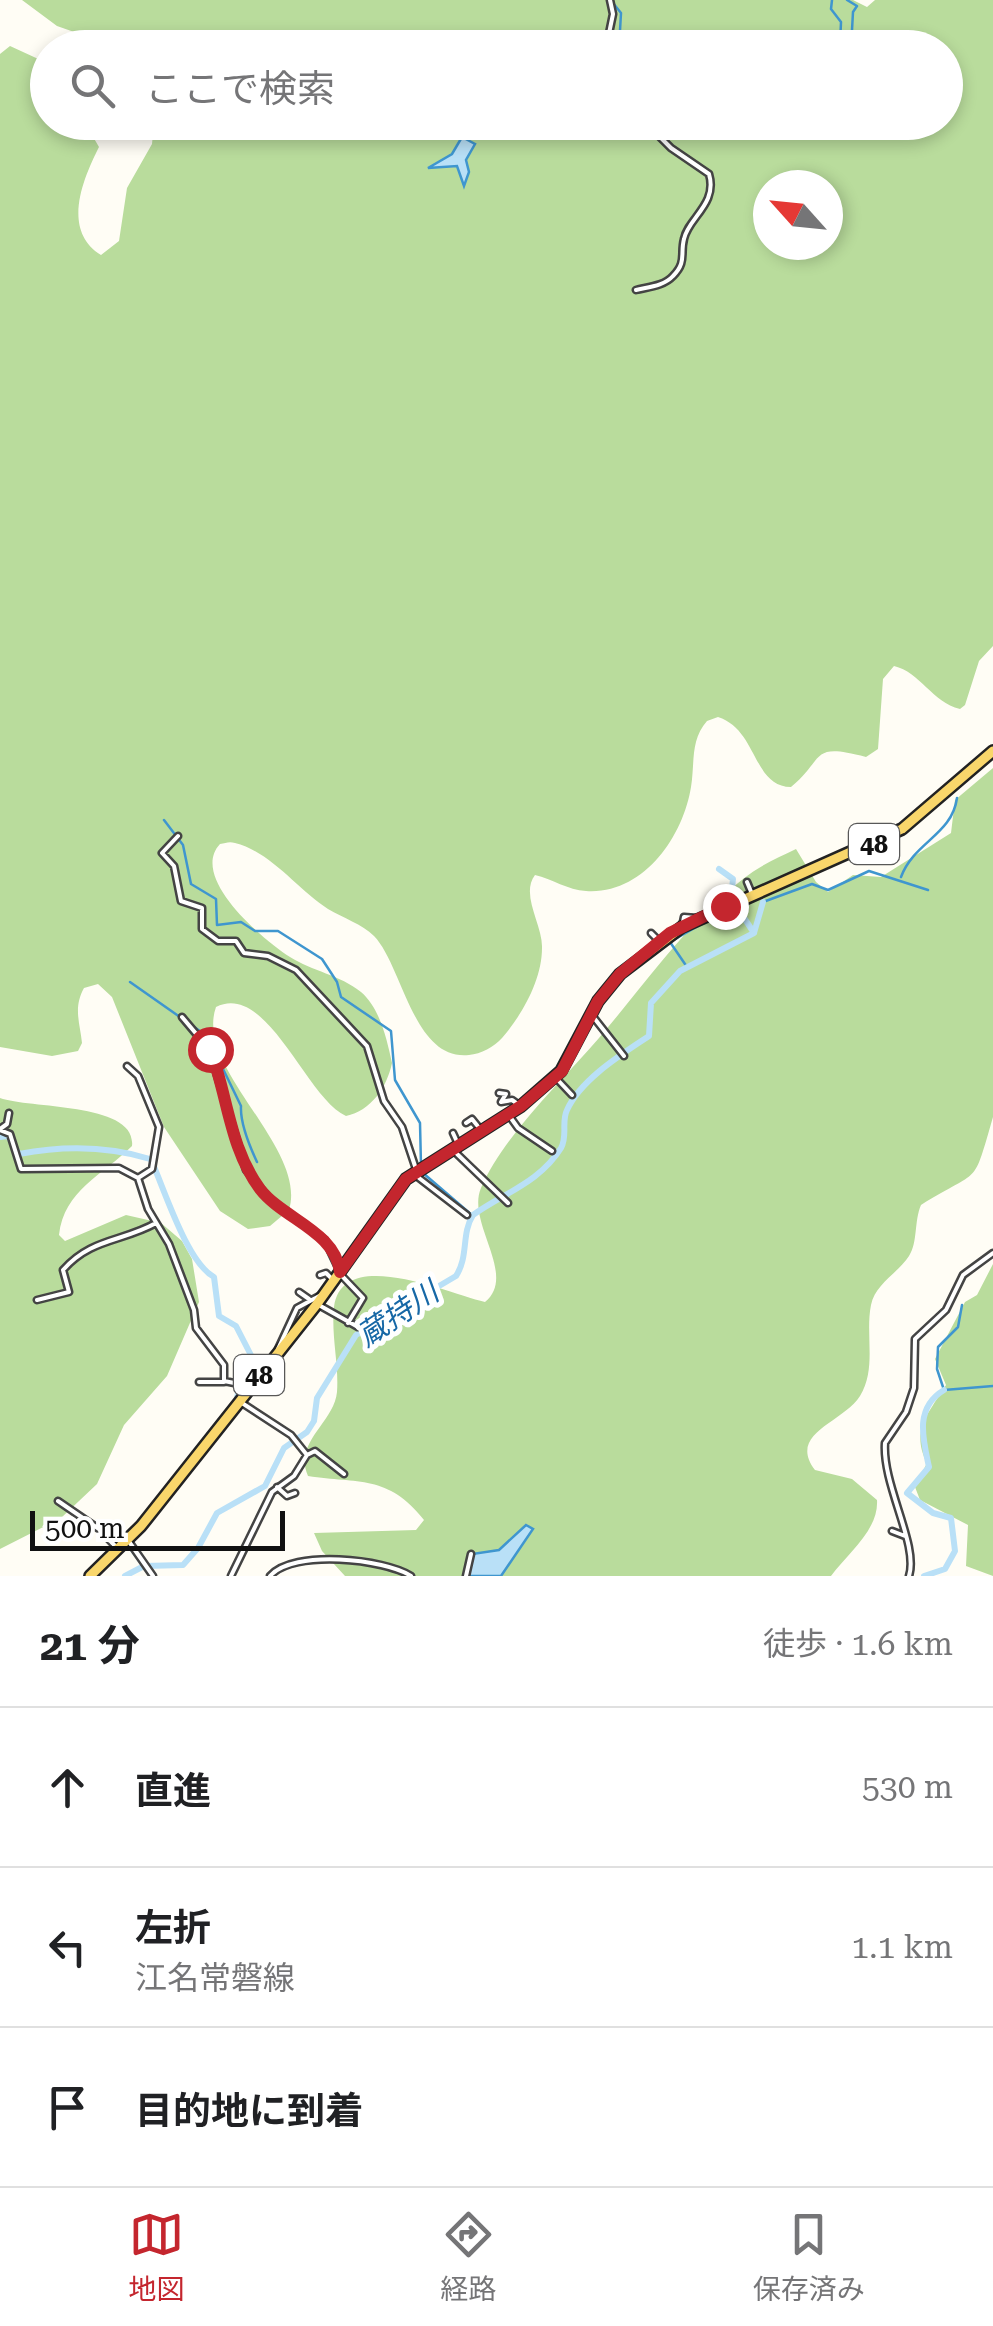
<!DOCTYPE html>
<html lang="ja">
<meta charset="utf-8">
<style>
:root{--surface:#fff;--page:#f6f6f6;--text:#202124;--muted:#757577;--line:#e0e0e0;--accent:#c4262e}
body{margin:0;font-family:"Roboto Serif","Noto Sans JP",serif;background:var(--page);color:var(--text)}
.compass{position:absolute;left:753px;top:170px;width:90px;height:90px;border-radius:50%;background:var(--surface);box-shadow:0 5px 15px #0003;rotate:297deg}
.scale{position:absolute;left:30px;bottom:25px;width:255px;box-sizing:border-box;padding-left:10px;border:5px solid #111;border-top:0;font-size:28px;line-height:35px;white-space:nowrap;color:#111;-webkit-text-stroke:8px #fff;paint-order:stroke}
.stop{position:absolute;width:30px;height:30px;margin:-22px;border:8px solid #c4262e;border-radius:50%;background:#fff}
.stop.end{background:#c4262e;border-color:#fff;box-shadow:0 2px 10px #0008}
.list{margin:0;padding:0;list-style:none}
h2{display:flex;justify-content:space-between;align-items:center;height:130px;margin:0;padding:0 40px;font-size:42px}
h2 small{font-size:32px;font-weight:400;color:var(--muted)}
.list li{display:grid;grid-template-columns:65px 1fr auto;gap:30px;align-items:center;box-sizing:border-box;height:160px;padding:0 40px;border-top:2px solid var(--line)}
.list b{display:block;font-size:38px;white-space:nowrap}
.list p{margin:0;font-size:32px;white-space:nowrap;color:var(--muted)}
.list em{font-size:32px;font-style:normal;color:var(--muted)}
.icon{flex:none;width:55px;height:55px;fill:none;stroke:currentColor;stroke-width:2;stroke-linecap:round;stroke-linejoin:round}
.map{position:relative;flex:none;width:993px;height:1576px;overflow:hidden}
.search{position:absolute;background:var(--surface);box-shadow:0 5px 15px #0003;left:30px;right:30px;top:30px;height:110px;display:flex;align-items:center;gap:25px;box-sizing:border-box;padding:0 35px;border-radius:55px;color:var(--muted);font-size:38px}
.sheet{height:610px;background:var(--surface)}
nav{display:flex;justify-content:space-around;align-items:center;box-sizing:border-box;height:140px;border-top:2px solid var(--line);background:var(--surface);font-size:28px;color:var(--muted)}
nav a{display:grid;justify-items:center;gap:5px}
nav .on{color:var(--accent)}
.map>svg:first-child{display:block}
.forest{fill:#b9dc9c;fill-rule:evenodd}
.water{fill:#b9e0f7;stroke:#3f96cf;stroke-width:2.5}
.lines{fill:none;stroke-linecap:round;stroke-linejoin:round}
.stream{stroke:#3f96cf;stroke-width:2.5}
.river{stroke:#b9e0f7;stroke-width:6}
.minor-casing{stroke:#444;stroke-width:9}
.primary-casing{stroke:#222;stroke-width:14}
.minor{stroke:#fff;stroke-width:4}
.primary{stroke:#f9d66b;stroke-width:9}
.route{stroke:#c4262e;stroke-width:12}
.labels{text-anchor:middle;stroke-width:10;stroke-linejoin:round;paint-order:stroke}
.shield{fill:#fff;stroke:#585858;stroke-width:2.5}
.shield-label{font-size:25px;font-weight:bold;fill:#111}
.water-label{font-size:30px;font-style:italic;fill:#1768a6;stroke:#fff}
</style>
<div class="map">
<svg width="993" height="1576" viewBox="0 0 993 1576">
<rect width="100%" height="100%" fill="#fffdf5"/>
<!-- forest -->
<path class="forest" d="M22 0H853L867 7 875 0H993V646L979 661 965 705 960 709C932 702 920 672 894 666L883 679 878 749 866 757C809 742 826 758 791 787 752 786 758 730 718 717L707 721C690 740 695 763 691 787 683 837 643 895 586 891 568 890 552 879 535 875 520 895 543 925 542 948 542 980 522 1015 502 1038 494 1047 481 1054 469 1055 413 1061 403 966 374 936 362 924 343 918 328 909 298 890 271 852 235 843 229 841 226 843 220 844 189 877 262 939 290 957 312 971 340 975 361 992 380 1008 387 1040 392 1063 387 1087 371 1111 346 1116 306 1098 267 981 216 1007 194 1068 308 1148 289 1210L270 1226 248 1229 220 1211 164 1127 112 997 98 984 84 988C73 1008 80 1023 82 1043L78 1051 52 1056 0 1047V54L10 46 47 63 48 122 85 123 99 147C83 179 61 230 101 255L119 241 127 188 152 144 154 123 946 122V48L117 47 57 26ZM768 185H828V245H768Z
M993 768V1117C972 1189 982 1167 921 1205 914 1221 918 1242 909 1256 898 1273 875 1284 871 1305 865 1335 877 1368 860 1396 843 1423 787 1433 815 1470L852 1479 877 1500C879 1530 847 1554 831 1576H345L322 1551 314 1533 416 1530 424 1520C388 1474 358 1484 308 1476 293 1442 334 1423 337 1392 339 1364 331 1336 334 1307 342 1245 449 1294 485 1302 518 1275 466 1223 481 1188 504 1135 562 1081 599 1038 644 985 688 922 743 879 759 866 777 858 796 849L816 882 828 892 853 875 881 877 951 833 955 800Z
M0 1098C30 1109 137 1102 132 1146 103 1175 64 1190 59 1235L65 1241 126 1215 161 1223 182 1241 192 1259 199 1302 167 1376 124 1425 97 1484 61 1518 0 1549Z
M993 1264V1576L966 1566 968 1525 920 1500 915 1487 927 1463C910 1430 929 1413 946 1385L935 1359 965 1302 977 1295Z"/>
<!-- water -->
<path class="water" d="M462 137 475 144 466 160 469 172 464 186 457 166 428 168 452 154Z
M526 1525 533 1529 501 1576H468L472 1554 499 1550Z"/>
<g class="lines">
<!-- stream -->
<path class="stream" d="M832 0 831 9 841 22 840 45
M847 0 857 6 853 12 851 48
M613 3 621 13 619 48
M164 820 183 845 191 884 216 899 217 925 241 922 255 931H278L322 959 337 982 341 997 391 1031 395 1080 420 1123 421 1166
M901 877C914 842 952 835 957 798
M763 902 812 884 828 890 869 871 928 890
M724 903 729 892
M687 967 670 942 726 910
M130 982 207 1036 241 1106C240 1123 250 1147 257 1162
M423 1173 473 1216
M962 1305 958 1327 938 1347 937 1369 944 1390 993 1386"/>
<!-- river -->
<path class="river" d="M719 869 733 879 731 898 754 933
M0 1137 8 1136 19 1154C61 1146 108 1146 150 1159
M152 1162C165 1191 187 1262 214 1277L219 1316 236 1326 255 1363 242 1374 237 1398
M191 1457 230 1408
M128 1543 141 1561
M125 1576 144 1566 183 1565 198 1548 217 1513 265 1486 284 1448 307 1432 314 1421 317 1398 356 1335 456 1276C469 1256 461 1234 473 1215 504 1193 540 1182 561 1148 568 1136 561 1122 567 1110 581 1079 622 1054 649 1036L651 1003 680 971 754 933 763 902
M924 1576 945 1569 955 1551 951 1518 933 1513 907 1493 929 1467C923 1439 914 1408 944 1390"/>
<!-- minor casing -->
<g class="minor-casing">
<path id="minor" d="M606 48 613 14 610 0
M636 290C648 287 664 286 673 276 687 262 680 254 684 239 688 218 718 204 709 174L671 148 645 122
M178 836 162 853 174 866 181 901 202 908V929L218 941H236L244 953 268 956 296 970 367 1046 384 1101 402 1127 419 1178 467 1215
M747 882 752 894
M725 906 733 894 745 897
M682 927 684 917 697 918
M651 933 659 941
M591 1014 624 1056
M182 1017 209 1049 246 1170 271 1201 325 1240 342 1276 363 1298 348 1323
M127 1066 138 1076 159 1127 152 1169 138 1178
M555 1077 572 1095
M499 1093 506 1094 501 1102 512 1100 519 1105
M508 1114 518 1128 552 1151
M466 1123 472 1119 480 1129
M0 1129 7 1124 9 1113
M0 1130 10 1134 21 1169 119 1168 138 1178 148 1209 169 1244 194 1310 196 1328 224 1365V1381L250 1386
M453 1133 458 1144
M455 1152 508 1203
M320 1275 326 1273 334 1281
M299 1292 309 1299
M37 1300 69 1292 63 1270C91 1238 122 1242 156 1223
M317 1304 358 1327
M278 1349 297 1308 323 1294
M199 1382H224
M307 1455 315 1451 344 1474
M277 1487 287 1496 295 1493
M58 1501 99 1529 118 1549
M892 1531 905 1536
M130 1543 153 1576
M231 1576 272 1492 294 1476 307 1455 291 1435 242 1403
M270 1576C293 1549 385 1559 411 1576
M466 1576 471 1554
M909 1576C919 1545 882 1485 885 1443L906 1412 914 1388 915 1339 946 1310 963 1275 993 1253"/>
</g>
<!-- primary casing -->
<g class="primary-casing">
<path id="primary" d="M90 1576 141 1526 317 1304 406 1179 521 1106 561 1071 598 1001 620 974 682 927 902 829 993 751"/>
</g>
<!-- minor -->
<use href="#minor" class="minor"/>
<!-- primary -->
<use href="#primary" class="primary"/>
</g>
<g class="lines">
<!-- route -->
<path class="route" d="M210 1049C228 1096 229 1147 260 1189 283 1219 335 1231 340 1272L406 1179 521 1106 562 1071 598 1001 620 974 670 933 725 906"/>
</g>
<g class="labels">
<!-- shield labels -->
<g class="shield">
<rect x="849" y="824" width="50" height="40" rx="8"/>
<rect x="234" y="1355" width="50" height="40" rx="8"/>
</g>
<g class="shield-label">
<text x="874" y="853">48</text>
<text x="259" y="1384">48</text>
</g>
<!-- water labels -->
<g class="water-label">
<text transform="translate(398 1314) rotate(-34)" y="10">蔵持川</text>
</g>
</g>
</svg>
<svg class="compass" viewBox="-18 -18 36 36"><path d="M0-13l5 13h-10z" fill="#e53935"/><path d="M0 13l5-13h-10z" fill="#757577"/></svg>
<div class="scale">500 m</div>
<div class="stop" style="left:210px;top:1049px"></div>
<div class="stop end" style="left:725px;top:906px"></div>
<div class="search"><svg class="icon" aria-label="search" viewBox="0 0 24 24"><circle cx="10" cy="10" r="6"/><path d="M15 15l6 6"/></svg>ここで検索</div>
</div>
<section class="sheet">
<h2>21 分<small>徒歩 · 1.6 km</small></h2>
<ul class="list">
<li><svg class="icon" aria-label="ahead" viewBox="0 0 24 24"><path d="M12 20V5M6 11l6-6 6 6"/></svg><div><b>直進</b></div><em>530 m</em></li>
<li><svg class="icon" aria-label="left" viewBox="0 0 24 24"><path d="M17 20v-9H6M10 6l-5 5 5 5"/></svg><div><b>左折</b><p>江名常磐線</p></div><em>1.1 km</em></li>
<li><svg class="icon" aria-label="arrive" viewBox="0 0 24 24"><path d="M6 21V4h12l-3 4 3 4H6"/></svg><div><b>目的地に到着</b></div></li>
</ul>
</section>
<nav>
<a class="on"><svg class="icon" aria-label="map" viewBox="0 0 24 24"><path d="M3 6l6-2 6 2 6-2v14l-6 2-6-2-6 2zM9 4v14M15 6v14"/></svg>地図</a>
<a><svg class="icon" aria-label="directions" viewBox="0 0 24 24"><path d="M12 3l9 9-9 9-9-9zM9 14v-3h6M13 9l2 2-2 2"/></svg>経路</a>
<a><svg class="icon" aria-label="saved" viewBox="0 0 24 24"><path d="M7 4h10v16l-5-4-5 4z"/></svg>保存済み</a>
</nav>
